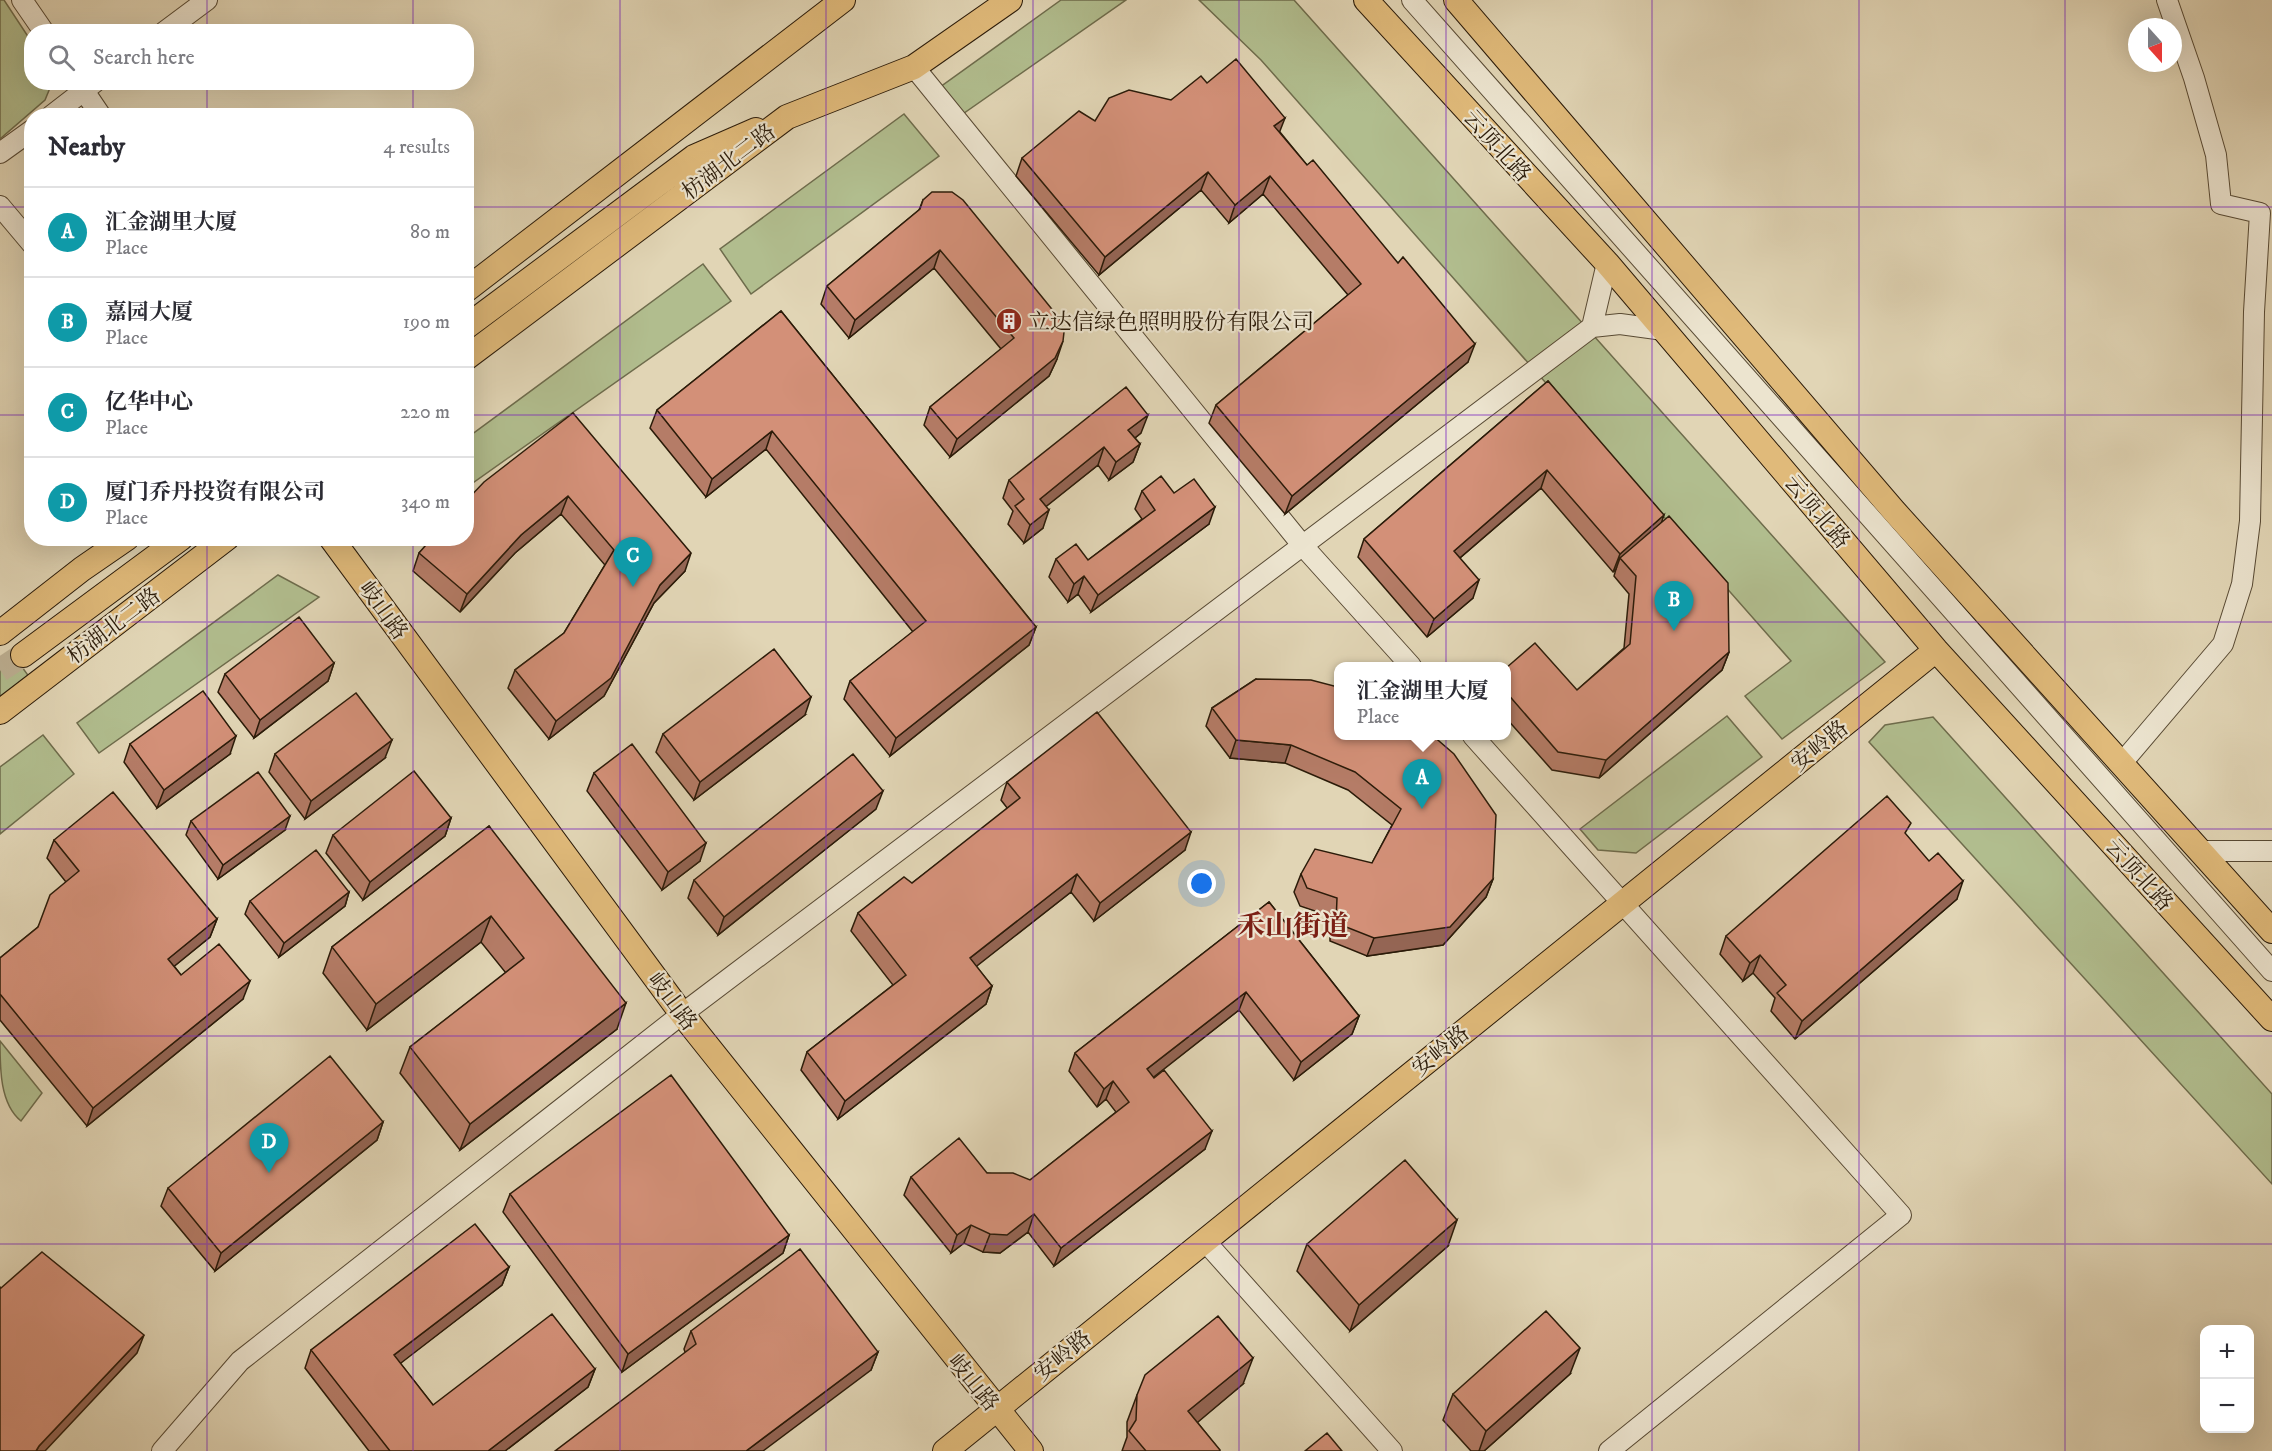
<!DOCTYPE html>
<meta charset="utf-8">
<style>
:root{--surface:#fff;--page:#f7f7f7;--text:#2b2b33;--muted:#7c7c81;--line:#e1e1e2;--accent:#8f2418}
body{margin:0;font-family:"IM FELL DW Pica","Noto Serif SC",serif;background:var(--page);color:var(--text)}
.controls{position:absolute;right:18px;bottom:18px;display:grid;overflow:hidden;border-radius:12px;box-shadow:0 6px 24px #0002}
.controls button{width:54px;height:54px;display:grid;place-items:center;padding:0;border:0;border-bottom:2px solid var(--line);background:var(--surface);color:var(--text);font:30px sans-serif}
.compass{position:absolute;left:2128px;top:18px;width:54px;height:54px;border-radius:50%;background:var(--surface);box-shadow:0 6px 24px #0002;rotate:159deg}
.you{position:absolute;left:1202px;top:884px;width:21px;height:21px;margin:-15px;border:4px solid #fff;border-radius:50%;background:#1a73e8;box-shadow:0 0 0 9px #1a73e833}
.badge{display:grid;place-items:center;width:39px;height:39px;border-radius:50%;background:var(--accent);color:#fff;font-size:20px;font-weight:700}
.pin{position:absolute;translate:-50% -50px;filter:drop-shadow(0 2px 3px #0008)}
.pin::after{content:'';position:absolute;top:32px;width:21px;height:18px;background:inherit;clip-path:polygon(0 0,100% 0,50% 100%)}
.popup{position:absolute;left:1334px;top:662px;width:177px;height:78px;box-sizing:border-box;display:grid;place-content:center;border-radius:12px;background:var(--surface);filter:drop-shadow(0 2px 4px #0005);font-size:20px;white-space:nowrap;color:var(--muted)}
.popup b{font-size:22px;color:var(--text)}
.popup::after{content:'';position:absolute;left:50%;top:100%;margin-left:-12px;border:12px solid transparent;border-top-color:var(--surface)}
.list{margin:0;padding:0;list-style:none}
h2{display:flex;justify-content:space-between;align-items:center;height:78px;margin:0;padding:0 24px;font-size:26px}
h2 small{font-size:20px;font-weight:400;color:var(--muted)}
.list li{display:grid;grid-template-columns:39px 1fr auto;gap:18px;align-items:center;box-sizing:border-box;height:90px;padding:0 24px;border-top:2px solid var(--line)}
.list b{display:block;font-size:22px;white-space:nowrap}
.list p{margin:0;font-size:20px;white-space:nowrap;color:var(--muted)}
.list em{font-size:20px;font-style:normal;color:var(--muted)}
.icon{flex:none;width:33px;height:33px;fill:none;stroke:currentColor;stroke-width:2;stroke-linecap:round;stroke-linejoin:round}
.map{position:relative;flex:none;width:2272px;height:1451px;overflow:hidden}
.search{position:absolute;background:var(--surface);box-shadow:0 6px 24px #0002;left:24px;top:24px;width:450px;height:66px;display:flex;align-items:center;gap:15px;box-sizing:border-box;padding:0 21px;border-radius:24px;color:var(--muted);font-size:22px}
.panel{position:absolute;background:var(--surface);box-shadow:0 6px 24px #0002;left:24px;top:108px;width:450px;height:438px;border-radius:24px}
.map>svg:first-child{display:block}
.park{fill:#b1bd8e;stroke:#6e6c4c;stroke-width:1.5}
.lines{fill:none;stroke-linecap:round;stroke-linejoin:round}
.major-tunnel{stroke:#bdb093;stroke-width:24;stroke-dasharray:24 12;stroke-linecap:butt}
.minor-casing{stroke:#584a34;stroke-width:22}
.major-casing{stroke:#2b1b09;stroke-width:26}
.minor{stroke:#ece4cf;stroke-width:20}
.major{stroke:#e0ba7a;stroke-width:24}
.wall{fill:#b57c67;stroke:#2b1b09;stroke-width:1.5}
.shaded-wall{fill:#946554;stroke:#2b1b09;stroke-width:1.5}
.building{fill:#d39078;stroke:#2b1b09;stroke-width:1.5}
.grid{fill:none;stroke:#7b2cbf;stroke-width:1.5;stroke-opacity:0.55}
.labels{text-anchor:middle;stroke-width:4.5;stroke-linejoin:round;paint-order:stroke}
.street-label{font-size:22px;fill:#2b1b09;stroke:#ece4cf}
.poi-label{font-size:22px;fill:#2b1b09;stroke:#ece4cf;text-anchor:start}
.district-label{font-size:28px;font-weight:bold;fill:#7a1f14;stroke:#ece4cf}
</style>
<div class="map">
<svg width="2272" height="1451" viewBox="0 0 2272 1451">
<rect width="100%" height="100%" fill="#e1d5b5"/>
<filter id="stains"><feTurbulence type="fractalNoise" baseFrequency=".00333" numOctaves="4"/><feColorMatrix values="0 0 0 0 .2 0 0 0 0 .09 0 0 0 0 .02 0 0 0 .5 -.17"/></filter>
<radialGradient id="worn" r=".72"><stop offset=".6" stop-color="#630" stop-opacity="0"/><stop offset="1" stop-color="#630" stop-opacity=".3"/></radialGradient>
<!-- park -->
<path class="park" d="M0 0H4L31 41 32 82 52 83 45 100 0 139Z
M1061 0H1126L957 118 936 90Z
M1199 0H1294L1885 662 1782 739 1745 696 1791 661 1261 60Z
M904 114 939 156 751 294 720 249Z
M703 264 731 301 467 487V438Z
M278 575 319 597 99 753 77 723Z
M14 656 30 678 0 702V667Z
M1727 716 1762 757 1636 853 1598 850 1580 829Z
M1933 717 2272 1094V1184L1869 742 1885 725Z
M43 735 74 774 0 834V767Z
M0 1041 42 1093 21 1121C0 1104 0 1069 0 1041Z"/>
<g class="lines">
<!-- major-tunnel -->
<path class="major-tunnel" d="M0 670 23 655"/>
<!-- minor casing -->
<g class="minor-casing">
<path id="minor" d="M22 0 44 32
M1412 0 2272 971
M164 32 207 0
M914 67 1303 546 1411 666
M78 82 101 116
M51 116 95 82
M0 153 32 130
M0 206 32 244
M1592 327 1607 263
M1473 736 1901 1215 1609 1451
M2121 764 2223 644 2242 584 2250 521 2254 312 2260 213 2221 204 2216 155 2194 78 2167 0
M2200 851H2272
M1204 1240 1392 1451
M162 1451 240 1361 682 1014 1592 327 1620 324 1664 330"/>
</g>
<!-- major casing -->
<g class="major-casing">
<path id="major" d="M1366 0 1607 263 1936 650 2272 1019
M1456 0 1894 511 2272 931
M466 290 843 0
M466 327 694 157 756 130
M466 358 787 117 914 67 1010 0
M331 538 682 1014 1031 1451
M0 633 82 569 127 538
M23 655 181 538
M0 712 227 538
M945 1451 1936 650"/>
</g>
<!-- minor -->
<use href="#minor" class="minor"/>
<!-- major -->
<use href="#major" class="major"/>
</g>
<!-- wall -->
<path class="wall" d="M1207 83 1280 132 1468 362 1285 514 1209 423 1216 405 1348 295 1263 194 1229 223 1201 190 1099 275 1016 176 1022 158 1095 121 1171 100Z
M923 200 1057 359 1049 376 950 457 924 425 930 407 1001 349 934 268 849 338 821 304 827 286 919 210Z
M781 311 1036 627 1029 645 890 756 844 699 850 681 913 632 766 449 706 497 650 428 657 410Z
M1548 381 1662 522 1729 652 1722 670 1599 778 1552 770 1506 718V668L1577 690 1624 648 1629 594 1614 576 1616 569 1613 572 1541 488 1460 558 1473 598 1427 637 1358 557 1364 539Z
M573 413 685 571 654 603 604 696 549 739 508 688 515 670 564 633 605 565 561 514 515 553 460 612 413 571 419 553Z
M1141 433 1135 438 1140 444 1133 462 1109 480 1098 465 1046 506 1043 528 1024 543 1008 524 1013 511 1003 498 1009 480Z
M1142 491 1174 493 1209 524 1091 612 1078 594 1068 602 1049 577 1056 559 1088 560 1142 519 1135 509Z
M334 663 328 681 254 738 218 692 225 674Z
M1256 679 1493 879 1486 897 1443 945 1367 956 1330 941V916L1300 906 1294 892 1301 874 1372 863 1392 825 1348 790 1285 763 1230 758 1206 726 1212 708Z
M805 715 694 800 656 752 663 734Z
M130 744 230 754 157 808 124 762Z
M275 754 385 758 305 819 269 772Z
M594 773 700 861 662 890 587 791Z
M1007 782 1185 850 1094 921 1071 892 976 966 992 986 986 1004 838 1119 801 1070 807 1052 893 985 851 931 858 913 912 883 1008 809 1001 800Z
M876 809 718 935 688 898 694 880Z
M451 818 445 836 363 900 326 853 333 835Z
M191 821 285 830 218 879 186 835Z
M489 826 617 1029 460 1150 400 1073 410 1047 506 973 481 942 367 1030 323 973 332 947Z
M1906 835 1957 899 1795 1039 1771 1011 1775 998 1753 973 1743 981 1720 954 1726 936Z
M54 840 217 919 210 937 174 966 181 975 243 999 87 1126 0 1020V958L38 927 66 882 47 858Z
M349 892 345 906 279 957 245 914 250 901Z
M1269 902 1359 1016 1352 1034 1294 1080 1239 1010 1153 1077 1205 1149 1054 1266 1028 1232 1000 1253 983 1252 964 1243 951 1253 904 1195 911 1177 987 1173 1030 1180 1116 1112 1106 1099 1097 1107 1069 1071 1075 1053Z
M383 1122 377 1140 215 1271 161 1206 168 1188Z
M510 1194 789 1235 783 1253 622 1372 503 1212Z
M1307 1244 1448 1246 1350 1331 1297 1271Z
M509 1267 502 1285 400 1363 433 1405 595 1369 588 1387 505 1451H369L305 1368 311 1350Z
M691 1331 878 1352 871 1370 685 1352 684 1349Z
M1570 1374 1484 1451H1471L1443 1420 1453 1394Z
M1243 1384 1197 1422 1220 1451H1122L1127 1437V1422L1137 1395Z"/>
<!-- shaded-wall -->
<path class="shaded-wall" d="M1285 118 1278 136 1274 126Z
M1208 172 1201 190 1099 275 1105 257Z
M1270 176 1263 194 1229 223 1235 205Z
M940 250 934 268 849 338 855 320Z
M1063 341 1057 359 1049 376 950 457 957 439Z
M1475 344 1468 362 1285 514 1292 496Z
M1148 415 1141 433 1122 448 1128 430Z
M772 431 766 449 706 497 712 479Z
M1140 444 1133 462 1109 480 1116 462Z
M1104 447 1098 465 1033 517 1040 499Z
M1547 470 1541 488 1447 569 1454 551Z
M568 496 561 514 515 553 460 612 467 594 521 535Z
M1215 507 1209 524 1091 612 1098 595Z
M1049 510 1043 528 1024 543 1030 525Z
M1664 515 1658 533 1620 558 1616 569 1613 572 1620 554Z
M691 553 685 571 654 603 604 696 549 739 556 721 660 585Z
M1084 576 1078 594 1068 602 1074 584Z
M1479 580 1473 598 1427 637 1434 619Z
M1036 627 1029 645 890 756 896 738Z
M1729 652 1722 670 1599 778 1606 760Z
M334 663 328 681 254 738 260 720Z
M811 697 805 715 694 800 700 782Z
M236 736 230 754 157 808 164 790Z
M392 740 385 758 305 819 311 801Z
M1236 740 1291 745 1285 763 1230 758Z
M883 791 876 809 718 935 724 917Z
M290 816 285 830 218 879 223 865Z
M451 818 445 836 363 900 370 882Z
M1191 832 1185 850 1094 921 1100 903Z
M706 843 700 861 662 890 668 872Z
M1077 874 1071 892 964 976 970 958Z
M1493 879 1486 897 1443 945 1367 956 1374 938Z
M1963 881 1957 899 1795 1039 1802 1021Z
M349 892 345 906 279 957 284 943Z
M491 916 481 942 367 1030 376 1004Z
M217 919 210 937 161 977 168 959Z
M1760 955 1753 973 1743 981 1750 963Z
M250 981 243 999 87 1126 93 1108Z
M992 986 986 1004 838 1119 845 1101Z
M1246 992 1239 1010 1141 1087 1147 1069Z
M626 1003 617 1029 460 1150 470 1124Z
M1359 1016 1352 1034 1294 1080 1301 1062Z
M1113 1081 1106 1099 1097 1107 1104 1089Z
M383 1122 377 1140 215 1271 221 1253Z
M1212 1131 1205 1149 1054 1266 1061 1248Z
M1034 1214 1028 1232 1000 1253 983 1252 990 1234Z
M1457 1220 1448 1246 1350 1331 1359 1305Z
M971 1225 964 1243 951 1253 957 1235Z
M789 1235 783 1253 622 1372 628 1354Z
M509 1267 502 1285 388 1373 394 1355Z
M144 1335 137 1353 45 1451H36L39 1446Z
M1580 1348 1570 1374 1484 1451H1479L1486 1431Z
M878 1352 871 1370 763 1451H746Z
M1253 1358 1243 1384 1179 1438 1188 1411Z
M595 1369 588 1387 505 1451H488Z"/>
<!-- building -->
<path class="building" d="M1236 59 1285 118 1274 126 1307 165 1313 160 1398 263 1403 257 1475 344 1292 496 1216 405 1361 284 1270 176 1235 205 1208 172 1105 257 1022 158 1079 111 1095 121 1109 98 1129 90 1171 100 1201 76 1207 83Z
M932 192H952L963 200 1060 319 1064 332 1063 341 1055 358 957 439 930 407 1014 338 940 250 855 320 827 286 920 209 923 200Z
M781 311 1036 627 896 738 850 681 926 621 772 431 712 479 657 410Z
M1548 381 1664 515 1620 554 1547 470 1454 551 1479 580 1434 619 1364 539Z
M1126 387 1148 415 1128 430 1140 444 1116 462 1104 447 1040 499 1049 510 1030 525 1015 506 1024 499 1009 480Z
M573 413 691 553 660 585 611 678 556 721 515 670 564 633 614 550 568 496 521 535 467 594 419 553 432 538H466V501L484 482Z
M1161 476 1174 493 1194 479 1215 507 1098 595 1084 576 1074 584 1056 559 1076 544 1088 560 1155 510 1142 491Z
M1669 516 1728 583 1729 652 1606 760 1558 752 1506 692V668L1535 643 1577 690 1630 644 1636 576 1620 558Z
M299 617 334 663 260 720 225 674Z
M774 649 811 697 700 782 663 734Z
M1256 679 1311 680 1338 687V735H1432L1454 754 1496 815 1493 879 1450 927 1374 938 1336 923 1337 898 1307 888 1301 874 1315 849 1372 863 1401 809 1355 772 1291 745 1236 740 1212 708Z
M203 691 236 736 164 790 130 744Z
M356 693 392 740 311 801 275 754Z
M1097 712 1191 832 1100 903 1077 874 970 958 992 986 845 1101 807 1052 906 975 858 913 904 877 912 883 1020 798 1007 782Z
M632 744 706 843 668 872 594 773Z
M853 754 883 791 724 917 694 880Z
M414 771 451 818 370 882 333 835Z
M258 772 290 816 223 865 191 821Z
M113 792 217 919 168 959 181 975 219 944 250 981 93 1108 0 994V958L38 927 50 895 79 871 54 840Z
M1887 796 1911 823 1905 833 1929 861 1938 853 1963 881 1802 1021 1777 993 1786 985 1760 955 1750 963 1726 936Z
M489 826 626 1003 470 1124 410 1047 524 958 491 916 376 1004 332 947Z
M316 850 349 892 284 943 250 901Z
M1269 902 1359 1016 1301 1062 1246 992 1147 1069 1154 1078 1164 1070 1212 1131 1061 1248 1034 1214 1007 1235 990 1234 971 1225 957 1235 911 1177 959 1138 987 1173H1013L1030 1180 1129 1102 1113 1081 1104 1089 1075 1053Z
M330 1056 383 1122 221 1253 168 1188Z
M671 1075 789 1235 628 1354 510 1194Z
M1405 1160 1457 1220 1359 1305 1307 1244Z
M475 1224 509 1267 394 1355 433 1405 552 1314 595 1369 488 1451H390L311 1350Z
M800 1249 878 1352 746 1451H555L696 1344 691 1331Z
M42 1252 144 1335 39 1446 36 1451H0V1287L1 1288Z
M1546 1311 1580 1348 1486 1431 1453 1394Z
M1218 1316 1253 1358 1188 1411 1220 1450 1219 1451H1146L1129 1431 1136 1420 1137 1395 1145 1375Z
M1327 1433 1342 1451H1305Z"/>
<!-- grid -->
<path class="grid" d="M207 0V32M413 0V32M620 0V1451M826 0V1451M1033 0V1451M1239 0V1451M1446 0V1451M1652 0V1451M1859 0V1451M2065 0V1451M207 82V116M413 82V116M0 207H32M466 207H2272M0 415H32M466 415H2272M207 538V1451M413 538V1451M0 622H2272M0 829H2272M0 1036H2272M0 1244H2272"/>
<!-- icons -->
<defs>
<g id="building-disc" transform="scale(1.35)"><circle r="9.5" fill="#8f2418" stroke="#ece4cf"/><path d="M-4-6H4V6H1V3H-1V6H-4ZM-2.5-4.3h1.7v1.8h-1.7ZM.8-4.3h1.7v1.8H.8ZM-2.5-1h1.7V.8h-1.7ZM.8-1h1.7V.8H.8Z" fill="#fff"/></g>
</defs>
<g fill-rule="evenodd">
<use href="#building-disc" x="1009" y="321"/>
</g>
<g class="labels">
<!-- street labels -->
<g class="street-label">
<text transform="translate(1498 145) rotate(48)" y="8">云顶北路</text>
<text transform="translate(728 161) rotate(-37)" y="8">枋湖北二路</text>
<text transform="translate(1818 511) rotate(50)" y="8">云顶北路</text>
<text transform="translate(384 610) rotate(54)" y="8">岐山路</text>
<text transform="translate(113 625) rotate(-37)" y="8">枋湖北二路</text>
<text transform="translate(1819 745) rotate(-39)" y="8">安岭路</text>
<text transform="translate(2140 874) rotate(48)" y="8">云顶北路</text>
<text transform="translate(673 1001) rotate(53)" y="8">岐山路</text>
<text transform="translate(1440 1050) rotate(-39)" y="8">安岭路</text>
<text transform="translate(1062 1355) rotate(-39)" y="8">安岭路</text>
<text transform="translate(974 1382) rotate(51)" y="8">岐山路</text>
</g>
<!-- poi labels -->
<g class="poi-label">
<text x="1028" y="329">立达信绿色照明股份有限公司</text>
</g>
<!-- district labels -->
<g class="district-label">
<text x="1293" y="935">禾山街道</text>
</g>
</g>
<rect width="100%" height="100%" filter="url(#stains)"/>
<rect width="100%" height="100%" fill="url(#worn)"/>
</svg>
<div class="controls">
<button>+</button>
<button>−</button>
</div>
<svg class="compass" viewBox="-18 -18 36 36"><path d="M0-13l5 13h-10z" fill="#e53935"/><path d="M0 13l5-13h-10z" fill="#7c7c81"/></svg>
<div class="you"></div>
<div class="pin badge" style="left:1422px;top:809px;background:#0f9aa8">A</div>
<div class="popup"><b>汇金湖里大厦</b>Place</div>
<div class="pin badge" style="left:1674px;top:631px;background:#0f9aa8">B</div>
<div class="pin badge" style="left:633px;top:587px;background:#0f9aa8">C</div>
<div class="pin badge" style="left:269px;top:1173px;background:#0f9aa8">D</div>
<div class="search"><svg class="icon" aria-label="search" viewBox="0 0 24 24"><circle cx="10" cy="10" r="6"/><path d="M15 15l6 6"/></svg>Search here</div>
<section class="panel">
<h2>Nearby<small>4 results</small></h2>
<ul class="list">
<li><span class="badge" style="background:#0f9aa8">A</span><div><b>汇金湖里大厦</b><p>Place</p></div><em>80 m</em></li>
<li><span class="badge" style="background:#0f9aa8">B</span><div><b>嘉园大厦</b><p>Place</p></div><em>190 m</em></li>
<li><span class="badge" style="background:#0f9aa8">C</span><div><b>亿华中心</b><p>Place</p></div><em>220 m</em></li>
<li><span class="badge" style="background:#0f9aa8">D</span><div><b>厦门乔丹投资有限公司</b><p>Place</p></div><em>340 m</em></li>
</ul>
</section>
</div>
